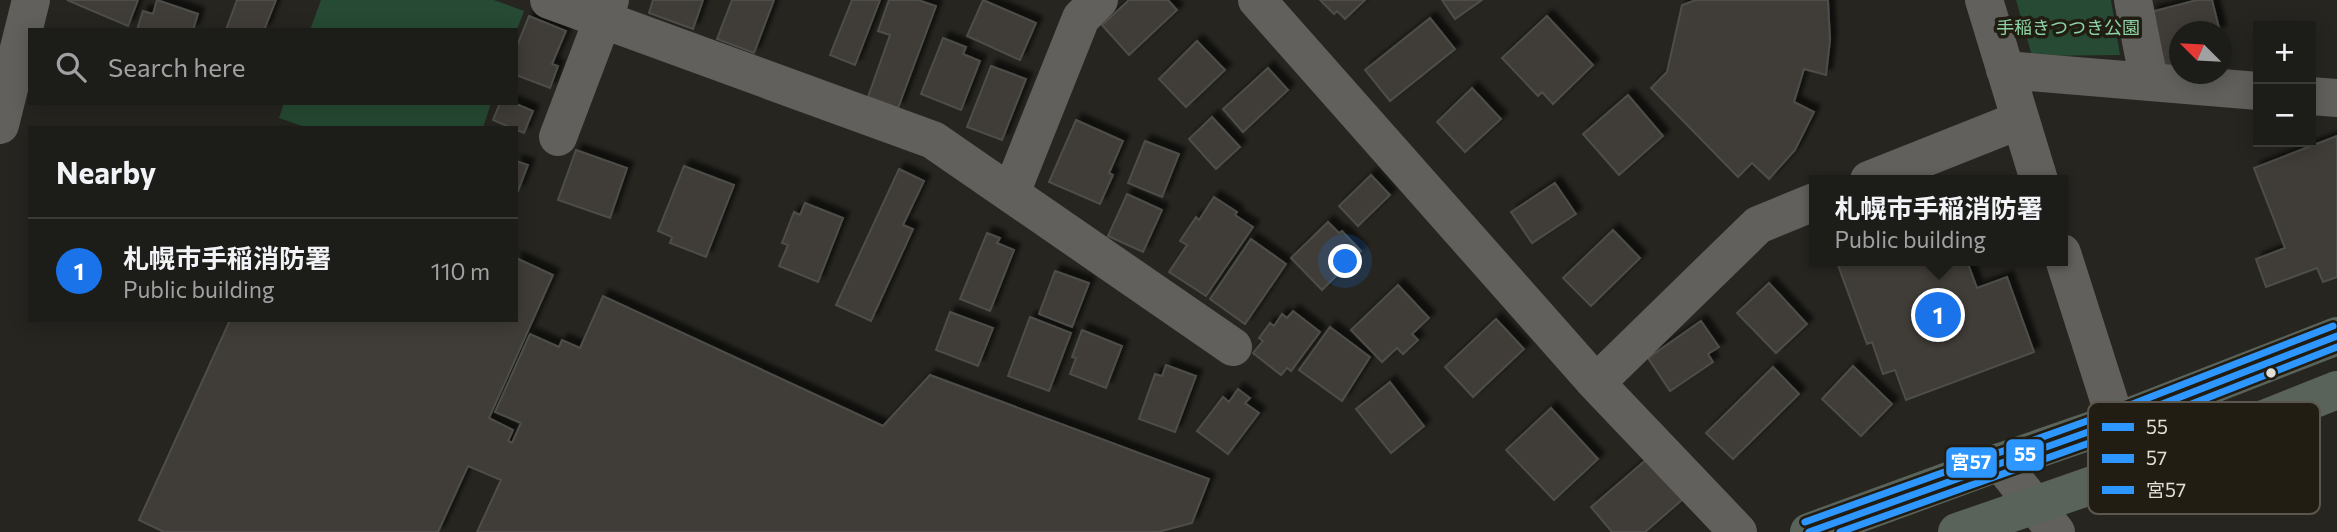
<!DOCTYPE html>
<meta charset="utf-8">
<style>
:root{--surface:#1c1c18;--page:#292925;--text:#f1f3f6;--muted:#a0a1a2;--line:#3a3a37;--accent:#1a73e8}
body{margin:0;font-family:Commissioner,"Noto Sans JP",sans-serif;background:var(--page);color:var(--text)}
.controls{position:absolute;right:21px;top:21px;display:grid;overflow:hidden;border-radius:0px;box-shadow:0 4px 18px #0003}
.controls button{width:63px;height:63px;display:grid;place-items:center;padding:0;border:0;border-bottom:2px solid var(--line);background:var(--surface);color:var(--text);font:35px sans-serif}
.compass{position:absolute;left:2169px;top:21px;width:63px;height:63px;border-radius:50%;background:var(--surface);box-shadow:0 4px 18px #0003;rotate:294deg}
.you{position:absolute;left:1346px;top:262px;width:24px;height:24px;margin:-18px;border:5px solid #fff;border-radius:50%;background:#1a73e8;box-shadow:0 0 0 10px #1a73e833}
.badge{display:grid;place-items:center;width:46px;height:46px;border-radius:50%;background:var(--accent);color:#fff;font-size:23px;font-weight:700}
.pin{position:absolute;translate:-50% -50%;border:4px solid #fff;box-shadow:0 2px 7px #0006}
.popup{position:absolute;left:1809px;top:175px;width:259px;height:91px;box-sizing:border-box;display:grid;place-content:center;border-radius:0px;background:var(--surface);filter:drop-shadow(0 2px 5px #0005);font-size:23px;white-space:nowrap;color:var(--muted)}
.popup b{font-size:26px;color:var(--text)}
.popup::after{content:'';position:absolute;left:50%;top:100%;margin-left:-14px;border:14px solid transparent;border-top-color:var(--surface)}
.list{margin:0;padding:0;list-style:none}
h2{display:flex;justify-content:space-between;align-items:center;height:91px;margin:0;padding:0 28px;font-size:30px}
h2 small{font-size:23px;font-weight:400;color:var(--muted)}
.list li{display:grid;grid-template-columns:46px 1fr auto;gap:21px;align-items:center;box-sizing:border-box;height:105px;padding:0 28px;border-top:2px solid var(--line)}
.list b{display:block;font-size:26px;white-space:nowrap}
.list p{margin:0;font-size:23px;white-space:nowrap;color:var(--muted)}
.list em{font-size:23px;font-style:normal;color:var(--muted)}
.icon{flex:none;width:38px;height:38px;fill:none;stroke:currentColor;stroke-width:2;stroke-linecap:round;stroke-linejoin:round}
.map{position:relative;flex:none;width:2337px;height:532px;overflow:hidden}
.search{position:absolute;background:var(--surface);box-shadow:0 4px 18px #0003;left:28px;top:28px;width:490px;height:77px;display:flex;align-items:center;gap:18px;box-sizing:border-box;padding:0 24px;border-radius:0px;color:var(--muted);font-size:26px}
.panel{position:absolute;background:var(--surface);box-shadow:0 4px 18px #0003;left:28px;top:126px;width:490px;height:196px;border-radius:0px}
.map>svg:first-child{display:block}
.green{fill:#264a33}
.building{fill:#3f3e38;stroke:#4e4d48;stroke-width:2;filter:url(#shadow)}
.lines{fill:none;stroke-linecap:round;stroke-linejoin:round}
.minor{stroke:#61605c;stroke-width:38}
.highway{stroke:#5a6359;stroke-width:38}
.bus-1-casing{stroke:#211d13;stroke-width:12}
.bus-2-casing{stroke:#211d13;stroke-width:12}
.bus-3-casing{stroke:#211d13;stroke-width:12}
.bus-1{stroke:#2d97ff;stroke-width:7}
.bus-2{stroke:#2d97ff;stroke-width:7}
.bus-3{stroke:#2d97ff;stroke-width:7}
.bus-dot{fill:#e1dfd8;stroke:#211d13;stroke-width:2.5}
.labels{text-anchor:middle;stroke-width:7;stroke-linejoin:round;paint-order:stroke}
.park-label{font-size:18px;fill:#8cd4a5;stroke:#211d13}
.key{fill:#211d13;stroke:#5b574e;stroke-width:2}
.key-label{font-size:19px;fill:#e1dfd8}
.line-badge{stroke:#211d13;stroke-width:2.5}
.badge-label{font-size:19px;text-anchor:middle;font-weight:bold;fill:#fff}
</style>
<div class="map">
<svg width="2337" height="532" viewBox="0 0 2337 532">
<defs>
<filter id="shadow"><feDropShadow dx="6" dy="-6" stdDeviation="2" flood-color="#0009"/></filter>
</defs>
<rect width="100%" height="100%" fill="#262520"/>
<!-- green -->
<path class="green" d="M321 0H494L524 11 516 32V30H310Z
M2016 0H2111L2120 55 2032 56Z
M284 103H491L483 128H308L279 118Z"/>
<!-- building -->
<path class="building" d="M67 0H138L128 26Z
M157 0 198 14 193 30H137L143 11 153 14Z
M237 0H276L264 30H226Z
M653 0H703L693 29 649 13Z
M732 0H774L754 53 717 39Z
M852 0H880L855 65 830 55Z
M889 0H918L936 6 898 108 868 97 890 35 878 31Z
M983 0 1036 23 1020 60 967 36Z
M1129 0H1168L1177 10 1129 55 1102 25Z
M1320 0H1365L1345 19 1337 11 1334 14Z
M1442 0H1482L1455 19Z
M1696 0H1828L1830 40 1826 75 1804 69 1794 102 1814 112 1795 150 1769 179 1752 163 1738 177 1651 88 1667 72 1682 5Z
M2197 0H2212L2220 32H2180V70L2167 73 2151 12Z
M529 16 566 31 552 64 558 66 550 88 516 75V48Z
M1547 16 1593 65 1553 104 1542 92 1538 96 1502 58Z
M1430 18 1455 49 1390 101 1365 70Z
M943 38 966 47 963 54 980 61 961 110 921 94Z
M1197 41 1225 70 1186 107 1159 79Z
M991 66 1026 79 1002 140 967 127Z
M1268 68 1288 90 1243 132 1223 109Z
M1472 88 1501 119 1465 152 1437 122Z
M1628 95 1663 136 1619 175 1583 134Z
M500 103H514L533 111 524 133 493 120Z
M1212 117 1240 147 1216 169 1189 139Z
M1076 120 1123 141 1109 173 1113 175 1100 204 1049 182Z
M2337 136V277L2323 282 2317 268 2266 287 2256 259 2285 248 2254 168Z
M1145 141 1179 154 1162 197 1128 183Z
M576 150 627 168 610 218 558 200Z
M516 161 528 165 518 191H516Z
M684 166 734 185 706 257 670 243 672 237 658 231Z
M899 169 924 181 903 225 913 229 871 321 836 305Z
M1371 175 1390 195 1358 226 1339 206Z
M1555 183 1576 214 1532 243 1511 212Z
M1127 194 1162 210 1143 252 1108 236Z
M1214 197 1237 212 1235 215 1253 227 1206 296 1169 272 1187 245 1180 241 1196 217 1199 220Z
M805 203 843 218 818 282 779 266 788 245 782 243 794 212 800 215Z
M1328 222 1339 233 1342 231 1361 251 1322 290 1291 258Z
M1613 230 1640 258 1591 306 1563 278Z
M987 233 1000 238 997 243 1014 250 990 311 960 299Z
M1251 239 1286 264 1245 324 1210 299Z
M516 258 553 275 489 418 513 430 508 441 512 443 521 423 495 412 530 334 559 347 562 340 580 348 603 296 883 426 930 375 1209 479 1192 523 1158 532H477L501 480 468 466 438 532H164L139 520 230 320H516Z
M1850 261H1967L1977 288 2007 277 2034 352 1906 400 1895 370 1883 374 1872 342 1867 344 1838 265Z
M1055 271 1089 283 1072 327 1039 314Z
M1769 283 1807 324 1776 353 1737 313Z
M1398 285 1429 318 1412 334 1418 340 1403 354 1397 348 1382 362 1351 330Z
M1293 311 1320 332 1291 371 1287 368 1281 375 1253 353 1263 341 1259 338 1270 323 1274 326 1282 314 1287 318Z
M950 312 993 328 978 366 936 350Z
M1030 317 1071 333 1049 391 1008 376Z
M1496 319 1524 349 1473 397 1445 367Z
M1701 321 1719 347 1708 354 1713 362 1670 391 1648 358Z
M1330 327 1370 357 1342 401 1299 370Z
M1082 330 1122 346 1106 388 1070 374 1076 358 1072 357Z
M1166 365 1196 376 1175 432 1139 419 1155 374 1162 376Z
M1853 366 1892 404 1861 436 1822 399Z
M1773 367 1799 394 1733 459 1706 433Z
M1390 382 1424 426 1391 453 1356 409Z
M1238 389 1250 398 1245 403 1259 413 1228 454 1197 431 1223 397 1229 402Z
M1551 408 1598 459 1554 500 1506 450Z
M1654 453 1689 494 1645 532H1612L1591 507Z"/>
<g class="lines">
<!-- minor -->
<path class="minor" d="M549 0 933 140 1233 347
M1257 0 1596 383 1738 532
M1984 0 2039 180
M2133 0 2149 82
M2005 70 2258 91
M2311 96 2337 98
M0 125 31 0
M558 137 610 0
M1869 180 2020 120
M1011 193 1081 18 1099 0
M2062 253 2116 422
M1596 383 1758 225 1814 202
M2000 462 2056 532"/>
<!-- highway -->
<path class="highway" d="M1809 532 2000 462 2116 422 2337 336
M1957 532 2133 471 2337 390"/>
<!-- bus-1 casing -->
<g class="bus-1-casing">
<path id="bus-1" d="M1809 532 2116 422 2337 336"/>
</g>
<!-- bus-2 casing -->
<g class="bus-2-casing">
<path id="bus-2" d="M1840 532 2120 432 2337 347"/>
</g>
<!-- bus-3 casing -->
<g class="bus-3-casing">
<path id="bus-3" d="M1805 522 2112 412 2333 326"/>
</g>
<!-- bus-1 -->
<use href="#bus-1" class="bus-1"/>
<!-- bus-2 -->
<use href="#bus-2" class="bus-2"/>
<!-- bus-3 -->
<use href="#bus-3" class="bus-3"/>
</g>
<!-- markers -->
<circle class="bus-dot" cx="2271" cy="373" r="6"/>
<g class="labels">
<!-- park labels -->
<g class="park-label">
<text x="2068" y="34">手稲きつつき公園</text>
</g>
</g>
<!-- legend -->
<rect x="2088" y="402" width="232" height="112" rx="10" class="key"/>
<rect x="2102" y="423" width="32" height="8" fill="#2d97ff"/>
<rect x="2102" y="454" width="32" height="9" fill="#2d97ff"/>
<rect x="2102" y="486" width="32" height="8" fill="#2d97ff"/>
<g class="key-label">
<text x="2146" y="434">55</text>
<text x="2146" y="465">57</text>
<text x="2146" y="497">宮57</text>
</g>
<g class="line-badge">
<rect x="2005" y="438" width="40" height="34" rx="7" fill="#2d97ff"/>
<rect x="1945" y="446" width="53" height="33" rx="7" fill="#2d97ff"/>
</g>
<g class="badge-label">
<text x="2025" y="461">55</text>
<text x="1971" y="469">宮57</text>
</g>
</svg>
<div class="controls">
<button>+</button>
<button>−</button>
</div>
<svg class="compass" viewBox="-18 -18 36 36"><path d="M0-13l5 13h-10z" fill="#e53935"/><path d="M0 13l5-13h-10z" fill="#a0a1a2"/></svg>
<div class="you"></div>
<div class="pin badge" style="left:1938px;top:315px">1</div>
<div class="popup"><b>札幌市手稲消防署</b>Public building</div>
<div class="search"><svg class="icon" aria-label="search" viewBox="0 0 24 24"><circle cx="10" cy="10" r="6"/><path d="M15 15l6 6"/></svg>Search here</div>
<section class="panel">
<h2>Nearby<small></small></h2>
<ul class="list">
<li><span class="badge">1</span><div><b>札幌市手稲消防署</b><p>Public building</p></div><em>110 m</em></li>
</ul>
</section>
</div>
